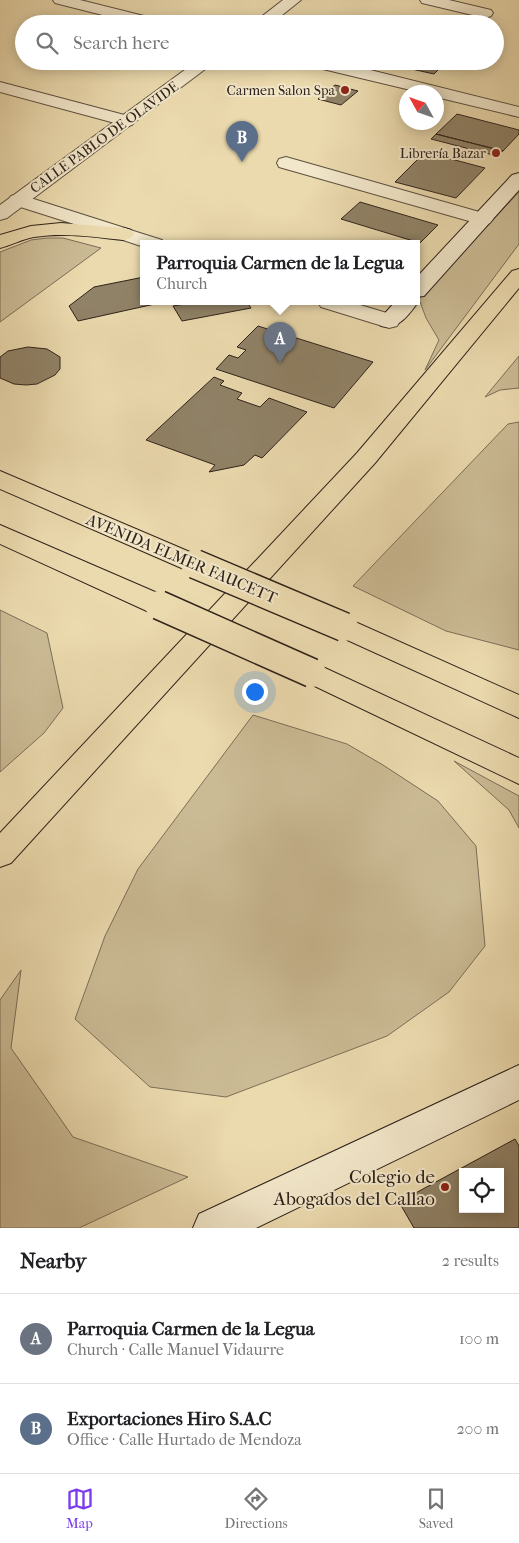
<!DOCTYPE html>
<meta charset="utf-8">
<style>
:root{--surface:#fff;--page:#f2f2f2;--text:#202124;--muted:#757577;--line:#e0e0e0;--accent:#7c3aed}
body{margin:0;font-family:"IM FELL French Canon",serif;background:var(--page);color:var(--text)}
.controls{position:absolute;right:15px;bottom:15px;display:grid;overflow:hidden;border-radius:0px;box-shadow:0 2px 12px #0003}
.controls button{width:45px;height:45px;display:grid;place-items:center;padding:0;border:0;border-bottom:1px solid var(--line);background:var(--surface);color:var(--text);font:25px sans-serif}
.compass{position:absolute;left:399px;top:85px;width:45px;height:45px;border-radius:50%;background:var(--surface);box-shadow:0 2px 12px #0003;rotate:310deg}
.you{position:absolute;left:254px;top:691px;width:18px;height:18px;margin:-12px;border:4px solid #fff;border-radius:50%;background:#1a73e8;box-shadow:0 0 0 8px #1a73e833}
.badge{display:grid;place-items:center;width:32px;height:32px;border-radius:50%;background:var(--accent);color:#fff;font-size:16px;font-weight:700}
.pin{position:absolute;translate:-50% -41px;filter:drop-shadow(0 1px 2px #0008)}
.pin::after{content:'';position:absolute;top:26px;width:18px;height:15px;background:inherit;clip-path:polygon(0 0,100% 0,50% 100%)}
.popup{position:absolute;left:140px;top:240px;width:280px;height:65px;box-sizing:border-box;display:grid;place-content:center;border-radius:0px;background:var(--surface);filter:drop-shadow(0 1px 4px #0005);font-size:16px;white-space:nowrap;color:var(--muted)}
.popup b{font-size:19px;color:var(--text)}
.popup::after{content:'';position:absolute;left:50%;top:100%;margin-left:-10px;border:10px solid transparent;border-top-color:var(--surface)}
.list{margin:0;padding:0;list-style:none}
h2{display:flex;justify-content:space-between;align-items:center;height:65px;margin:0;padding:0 20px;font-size:21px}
h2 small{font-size:16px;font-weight:400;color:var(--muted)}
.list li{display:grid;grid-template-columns:32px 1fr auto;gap:15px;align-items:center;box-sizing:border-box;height:90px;padding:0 20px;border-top:1px solid var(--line)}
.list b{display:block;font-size:19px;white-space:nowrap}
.list p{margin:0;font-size:16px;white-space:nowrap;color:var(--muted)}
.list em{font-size:16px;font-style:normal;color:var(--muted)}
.icon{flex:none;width:28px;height:28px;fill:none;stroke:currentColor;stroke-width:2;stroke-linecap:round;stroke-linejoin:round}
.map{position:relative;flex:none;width:519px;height:1228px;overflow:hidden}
.search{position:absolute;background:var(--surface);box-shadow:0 2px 12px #0003;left:15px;right:15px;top:15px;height:55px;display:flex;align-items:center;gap:12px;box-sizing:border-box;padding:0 18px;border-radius:28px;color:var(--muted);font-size:19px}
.sheet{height:245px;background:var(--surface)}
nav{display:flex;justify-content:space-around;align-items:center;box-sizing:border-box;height:70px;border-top:1px solid var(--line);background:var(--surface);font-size:14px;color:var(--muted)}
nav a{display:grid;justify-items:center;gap:2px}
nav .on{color:var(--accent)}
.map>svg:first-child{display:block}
.green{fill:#cbbb95;stroke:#7c6e58}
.building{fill:#908267;stroke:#2e221b;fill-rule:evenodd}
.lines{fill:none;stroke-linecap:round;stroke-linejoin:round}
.minor-casing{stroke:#5d5040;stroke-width:2}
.tertiary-casing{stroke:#5d5040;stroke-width:2}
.secondary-casing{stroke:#2e221b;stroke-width:2}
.primary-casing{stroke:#2e221b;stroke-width:2}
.minor{fill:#f2e7ca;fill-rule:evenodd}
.tertiary{fill:#f2e7ca;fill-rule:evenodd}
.secondary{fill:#f2e7ca;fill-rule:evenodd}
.primary{fill:#ebdaae;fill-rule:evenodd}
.primary-bridge-casing{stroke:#2e221b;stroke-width:31;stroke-linecap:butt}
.primary-bridge{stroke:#ebdaae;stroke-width:28}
.poi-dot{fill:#8f2418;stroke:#f2e7ca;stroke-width:2}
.labels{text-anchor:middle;stroke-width:4;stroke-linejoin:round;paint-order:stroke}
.far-poi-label{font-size:14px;fill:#2e221b;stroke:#f2e7ca;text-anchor:end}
.far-street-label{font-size:14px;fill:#2e221b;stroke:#f2e7ca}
.street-label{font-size:16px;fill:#2e221b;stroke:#f2e7ca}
.near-poi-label{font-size:19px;fill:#2e221b;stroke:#f2e7ca;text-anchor:end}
</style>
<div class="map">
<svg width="519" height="1228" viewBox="0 0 519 1228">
<rect width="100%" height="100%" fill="#ebdaae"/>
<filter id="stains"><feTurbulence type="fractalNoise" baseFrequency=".004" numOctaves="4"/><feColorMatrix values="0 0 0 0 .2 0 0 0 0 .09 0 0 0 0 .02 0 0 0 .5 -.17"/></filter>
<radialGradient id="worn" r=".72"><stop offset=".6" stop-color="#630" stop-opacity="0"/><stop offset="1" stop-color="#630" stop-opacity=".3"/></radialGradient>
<!-- green -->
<path class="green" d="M519 192V244L425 370 439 340 426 318 419 299Z
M47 238H63L101 248 0 322V252L31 240Z
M519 356V388L500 390 485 397Z
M519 422V650L446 631 353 586 508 424Z
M0 610 47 633 63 708 44 733 0 772Z
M253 715 347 744 383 765 438 801 476 846 485 946 449 992 387 1036 226 1097 150 1087 75 1019 105 936 138 869Z
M454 761 519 796V828L509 810Z
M21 970 11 1048 73 1137 188 1177 79 1228H0V1000Z"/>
<!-- building -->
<path class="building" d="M413 61H447L434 74 407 68Z
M335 85 358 91 341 105 318 99Z
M457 114 519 130V134L503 151 436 134Z
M436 134 503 151 497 156 431 139Z
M425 152 485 168 456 198 395 182Z
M360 202 438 225 420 243 341 219Z
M144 277V302H164L78 321 69 306 94 287Z
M197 302H247L251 308 182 321 173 306Z
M258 326 373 362 334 408 216 369 229 355 238 358 246 350 237 347Z
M28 347 47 349 60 357V369L55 375 37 384 26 385 14 384 0 378V357L8 351Z
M214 377 224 381 220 385 242 393 237 399 260 407 269 398 307 412 262 458 255 455 244 465 209 472 215 465 146 440Z
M515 1139 519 1146V1228H414L399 1202ZM463 1172H500V1209H463Z"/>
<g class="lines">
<!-- minor casing -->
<g class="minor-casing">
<path id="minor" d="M53 0H80L164 21 166 24H138L55 3Z
M283 0H301L271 24H252Z
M420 0H449L491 10 493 13 491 16 485 18 422 3Z
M0 82 132 117 135 121 132 125 126 126 0 92Z
M286 157 490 215 493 219 490 223 483 225 279 167 277 163 279 159Z
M18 194 131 230 134 234 131 238 124 240 11 204 8 200 11 196Z"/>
</g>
<!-- tertiary casing -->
<g class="tertiary-casing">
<path id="tertiary" d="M197 61H216L7 218 0 220V205Z
M304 61H334L519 107V117L436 97V92H419L306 65Z
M124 228 162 240 165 244H144V247L117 238 114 234 117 230Z
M318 302H350L397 316 400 321 397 326 389 328 321 307Z"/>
</g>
<!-- secondary casing -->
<g class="secondary-casing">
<path id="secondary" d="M519 173V190L424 296 416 297V278L512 175Z
M416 300 418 302C409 315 398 330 381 326L378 321 395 302H416Z
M519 1065V1100L256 1228H193L199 1214Z"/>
</g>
<!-- primary casing -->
<g class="primary-casing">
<path id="primary" d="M61 223 124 228 131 230 134 234 131 238 124 240C94 237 64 232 34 237 22 239 12 245 0 248V235L31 226Z
M519 269V288L375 463 11 863 0 867V833L357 453 512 271Z
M0 471 204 558 208 564 204 570 195 573 186 570 0 489Z
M0 525 169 598 173 605 169 612 159 615 149 612 0 544Z
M344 617 519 695V718L334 634 330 627 334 620Z
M312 662 519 758V784L302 680 298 673 302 666Z"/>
</g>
<!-- minor -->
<use href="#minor" class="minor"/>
<!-- tertiary -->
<use href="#tertiary" class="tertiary"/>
<!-- secondary -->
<use href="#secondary" class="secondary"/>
<!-- primary -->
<use href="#primary" class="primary"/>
<!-- primary-bridge casing -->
<g class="primary-bridge-casing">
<path id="primary-bridge" d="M195 564 344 627
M159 605 312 673"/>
</g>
<!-- primary-bridge -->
<use href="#primary-bridge" class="primary-bridge"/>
</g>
<!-- markers -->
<g class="poi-dot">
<circle cx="345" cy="90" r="5"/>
<circle cx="496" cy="153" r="5"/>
<circle cx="445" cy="1187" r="5"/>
</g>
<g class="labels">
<!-- far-poi labels -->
<g class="far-poi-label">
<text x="335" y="95">Carmen Salon Spa</text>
<text x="486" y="158">Librería Bazar</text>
</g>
<!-- far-street labels -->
<g class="far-street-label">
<text transform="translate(104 137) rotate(-36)" y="5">CALLE PABLO DE OLAVIDE</text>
</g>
<!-- street labels -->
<g class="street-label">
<text transform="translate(182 558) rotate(23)" y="6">AVENIDA ELMER FAUCETT</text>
</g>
<!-- near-poi labels -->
<g class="near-poi-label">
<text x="435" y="1183">Colegio de<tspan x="435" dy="22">Abogados del Callao</tspan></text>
</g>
</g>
<rect width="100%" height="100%" filter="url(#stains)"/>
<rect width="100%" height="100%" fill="url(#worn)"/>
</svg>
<div class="controls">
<button><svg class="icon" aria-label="locate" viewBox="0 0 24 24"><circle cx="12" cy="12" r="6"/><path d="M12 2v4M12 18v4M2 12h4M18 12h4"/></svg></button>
</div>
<svg class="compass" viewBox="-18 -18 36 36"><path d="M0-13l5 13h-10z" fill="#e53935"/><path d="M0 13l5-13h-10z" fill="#757577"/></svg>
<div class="you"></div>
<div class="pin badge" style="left:280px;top:363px;background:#6b7280">A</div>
<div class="popup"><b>Parroquia Carmen de la Legua</b>Church</div>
<div class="pin badge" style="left:242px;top:162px;background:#5c6f8a">B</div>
<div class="search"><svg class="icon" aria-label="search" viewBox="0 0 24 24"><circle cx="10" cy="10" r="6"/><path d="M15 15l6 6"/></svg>Search here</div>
</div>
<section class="sheet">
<h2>Nearby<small>2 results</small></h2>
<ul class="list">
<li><span class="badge" style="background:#6b7280">A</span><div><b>Parroquia Carmen de la Legua</b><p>Church · Calle Manuel Vidaurre</p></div><em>100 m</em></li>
<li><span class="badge" style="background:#5c6f8a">B</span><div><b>Exportaciones Hiro S.A.C</b><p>Office · Calle Hurtado de Mendoza</p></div><em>200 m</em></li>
</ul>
</section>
<nav>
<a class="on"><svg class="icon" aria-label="map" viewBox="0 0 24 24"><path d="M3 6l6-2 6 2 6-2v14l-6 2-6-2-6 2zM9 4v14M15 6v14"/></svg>Map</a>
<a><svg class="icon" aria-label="directions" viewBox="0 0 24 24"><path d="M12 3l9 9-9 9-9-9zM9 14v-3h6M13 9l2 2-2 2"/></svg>Directions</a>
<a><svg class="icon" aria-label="saved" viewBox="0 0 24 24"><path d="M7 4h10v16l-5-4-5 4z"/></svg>Saved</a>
</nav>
